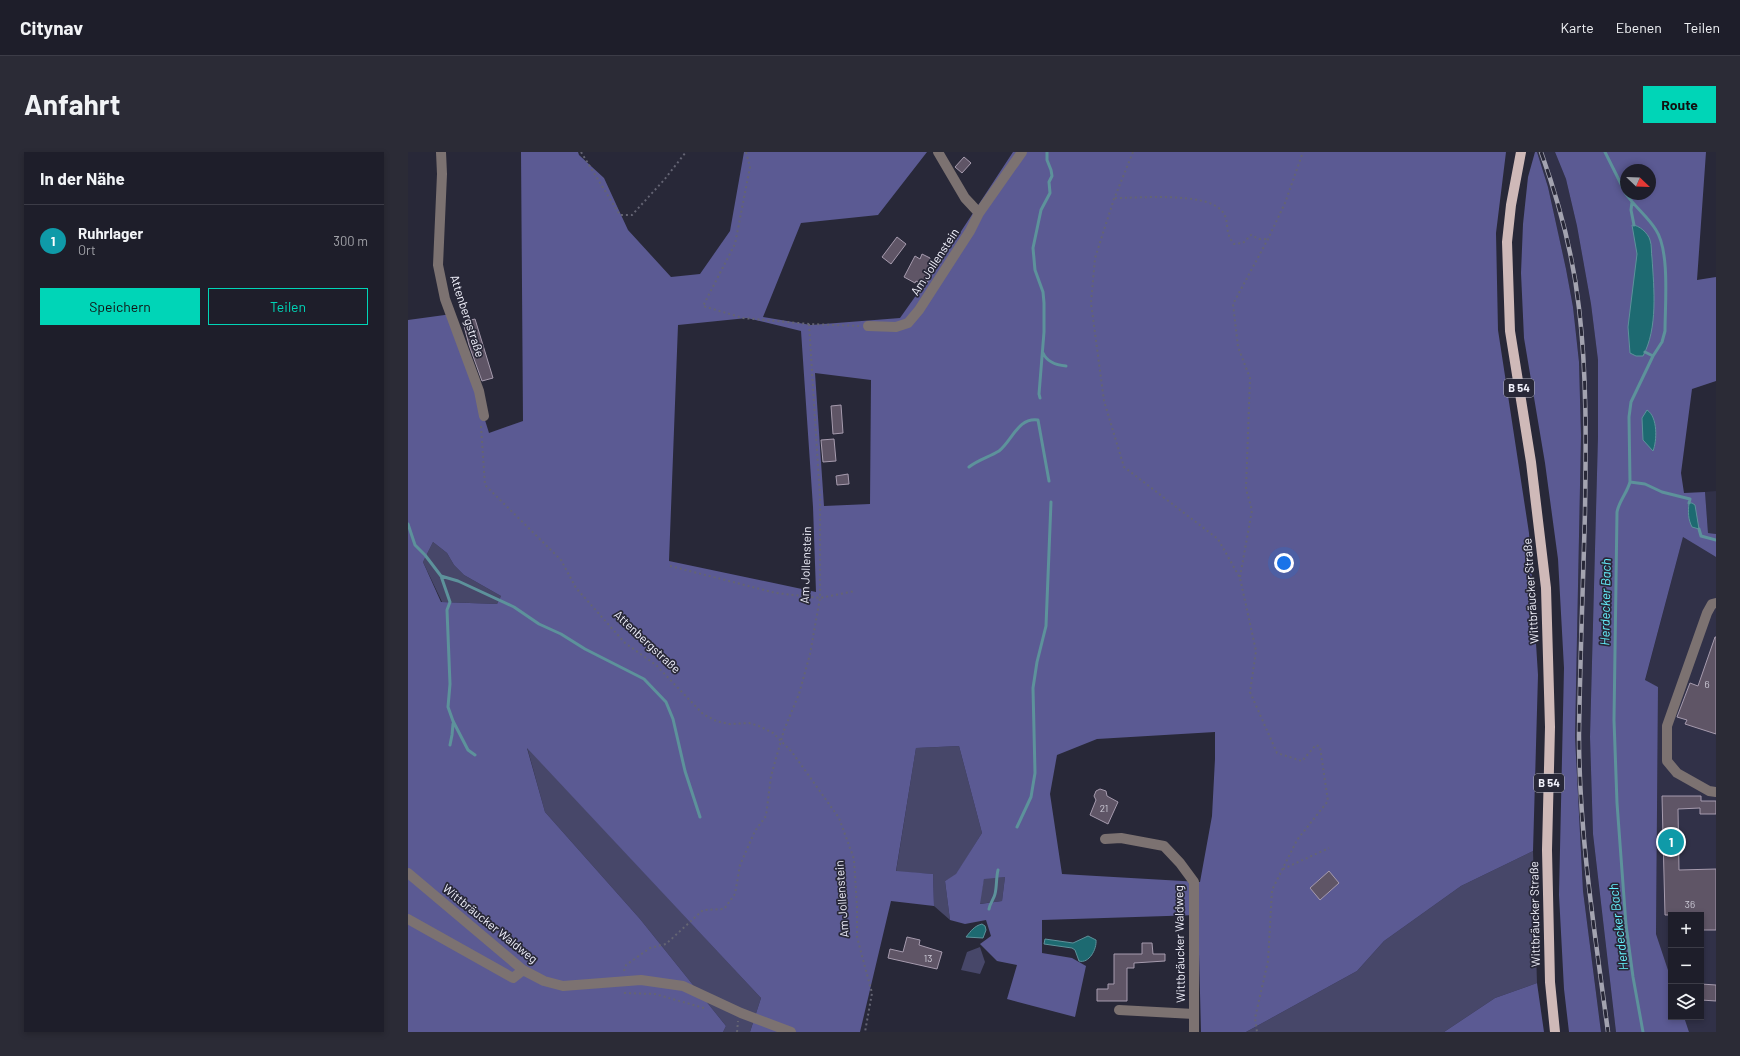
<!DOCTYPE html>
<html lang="de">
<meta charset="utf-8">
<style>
:root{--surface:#1e1e2a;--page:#2b2b36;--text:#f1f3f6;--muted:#a1a2a8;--line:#3c3c47;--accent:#00d5b7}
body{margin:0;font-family:Barlow,sans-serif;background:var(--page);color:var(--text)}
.controls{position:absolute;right:12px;bottom:12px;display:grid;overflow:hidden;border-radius:0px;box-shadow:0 2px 6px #0003}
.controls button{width:36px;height:36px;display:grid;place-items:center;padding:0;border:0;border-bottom:1px solid var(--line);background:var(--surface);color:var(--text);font:20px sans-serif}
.compass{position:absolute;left:1212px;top:12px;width:36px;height:36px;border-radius:50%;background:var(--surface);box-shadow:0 2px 6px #0003;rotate:113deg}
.you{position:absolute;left:876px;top:411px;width:14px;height:14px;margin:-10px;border:3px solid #fff;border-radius:50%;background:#1a73e8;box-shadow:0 0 0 6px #1a73e833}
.badge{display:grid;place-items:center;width:26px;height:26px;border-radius:50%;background:var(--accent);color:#fff;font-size:13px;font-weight:700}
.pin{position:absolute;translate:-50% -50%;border:2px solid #fff;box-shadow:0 1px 4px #0006}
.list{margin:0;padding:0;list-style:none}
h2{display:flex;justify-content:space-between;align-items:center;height:52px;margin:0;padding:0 16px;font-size:17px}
h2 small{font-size:13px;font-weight:400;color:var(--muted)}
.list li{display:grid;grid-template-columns:26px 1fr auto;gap:12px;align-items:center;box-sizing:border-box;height:72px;padding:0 16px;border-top:1px solid var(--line)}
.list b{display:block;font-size:15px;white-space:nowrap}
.list p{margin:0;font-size:13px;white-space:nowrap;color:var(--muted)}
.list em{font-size:13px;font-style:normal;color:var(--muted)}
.actions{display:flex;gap:8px;padding:12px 16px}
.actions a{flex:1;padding:9px 0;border:1px solid var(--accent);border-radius:0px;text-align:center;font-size:14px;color:var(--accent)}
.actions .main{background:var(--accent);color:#111}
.icon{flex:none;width:22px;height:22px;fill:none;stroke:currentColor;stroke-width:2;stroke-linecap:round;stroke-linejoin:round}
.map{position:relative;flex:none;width:1308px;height:880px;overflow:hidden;border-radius:0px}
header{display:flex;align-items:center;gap:24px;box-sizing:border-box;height:56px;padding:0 20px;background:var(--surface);border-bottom:1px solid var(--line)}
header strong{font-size:19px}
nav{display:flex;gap:22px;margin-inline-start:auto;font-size:14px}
.intro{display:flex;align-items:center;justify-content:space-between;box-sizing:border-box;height:96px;padding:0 24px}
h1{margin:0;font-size:28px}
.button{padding:10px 18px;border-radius:0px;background:var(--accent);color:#111;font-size:14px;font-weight:700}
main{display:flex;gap:24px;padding:0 24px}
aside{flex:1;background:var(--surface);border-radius:0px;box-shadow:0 2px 6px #0003}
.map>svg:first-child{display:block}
.built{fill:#313148}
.green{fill:#474769}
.forest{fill:#5b5a93;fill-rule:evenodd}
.water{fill:#1d6a71;stroke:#5d929b}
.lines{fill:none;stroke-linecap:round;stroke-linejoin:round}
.stream{stroke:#5d929b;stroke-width:3}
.building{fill:#5f5566;stroke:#a69bae}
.path{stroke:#646473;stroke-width:2;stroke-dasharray:2 3;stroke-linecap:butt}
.minor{stroke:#7c7271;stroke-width:10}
.major{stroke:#cfb9b8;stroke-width:10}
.rail-casing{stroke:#a3a3b0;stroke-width:4.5}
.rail{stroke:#282838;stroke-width:3;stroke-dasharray:9;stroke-linecap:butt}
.labels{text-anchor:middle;stroke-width:3.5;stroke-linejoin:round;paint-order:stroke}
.number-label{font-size:10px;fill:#cccad6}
.shield{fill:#282838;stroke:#b5b5c1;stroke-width:1}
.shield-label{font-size:11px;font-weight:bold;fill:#f1f1fc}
.street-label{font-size:12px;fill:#f1f1fc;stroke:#282838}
.water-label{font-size:13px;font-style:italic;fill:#66f0fd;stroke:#282838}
</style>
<header>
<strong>Citynav</strong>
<nav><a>Karte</a><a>Ebenen</a><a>Teilen</a></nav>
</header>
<div class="intro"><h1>Anfahrt</h1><a class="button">Route</a></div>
<main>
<aside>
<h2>In der Nähe<small></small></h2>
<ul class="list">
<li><span class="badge" style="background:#0f9aa8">1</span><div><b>Ruhrlager</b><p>Ort</p></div><em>300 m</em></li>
</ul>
<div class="actions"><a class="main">Speichern</a><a>Teilen</a></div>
</aside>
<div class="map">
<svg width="1308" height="880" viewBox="0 0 1308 880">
<rect width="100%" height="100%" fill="#282838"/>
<!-- built -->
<path class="built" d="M1129 0H1147L1158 27 1169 74 1183 152 1190 208V284L1182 585 1185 682 1208 880H1193L1175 739 1167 585 1173 284 1171 210 1165 155 1158 117 1140 35Z
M1308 339V382L1300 381 1297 340Z
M1275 385 1308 405V880H1281L1276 865H1293V763H1263V827L1248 782 1250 535 1237 529Z"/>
<!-- green -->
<path class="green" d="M25 390 39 401 46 413 56 423 93 444 89 452 34 450 15 410Z
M551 594 574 681 548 723 537 729 542 768 526 754 525 722 488 720 508 596Z
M119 595 353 846 342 880H315L318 874 232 767 137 660Z
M1125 699 1129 831 1087 846 1036 880H838L949 819 976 789 1053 734Z
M597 725 594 749 571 752 576 726Z
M572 795 577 810 572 822 553 818 559 800Z"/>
<!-- forest -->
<path class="forest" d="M113 0H170L171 3 196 26 220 78 263 125 292 122 322 79 336 0H519L470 63 393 71 355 165 403 173 492 166 548 87 605 0H1098L1088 81 1090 178 1121 381 1130 523 1125 699 1053 734 976 789 949 819 838 880H793L790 763 634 768V801L664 806 678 814 667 865 599 847 609 813 589 809 572 792 583 784 578 768 557 772 542 768 537 729 548 722 574 681 551 594 508 596 488 719 525 722 526 754 483 749 452 880H342L353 846 119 596 137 660 232 767 318 874 315 880H0V168L44 162 81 281 115 269ZM339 166 393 179 405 355 408 440 261 409 270 173ZM407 221 463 228 462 352 416 354ZM25 390 39 401 46 413 56 423 93 444 89 452 33 450 15 410ZM807 580V607L804 664 792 730 654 722 642 642 649 603 689 587ZM597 725 594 749 572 752 576 727Z
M1127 0H1129L1140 35 1158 117 1165 155 1171 210 1173 284 1167 585 1175 739 1193 880H1161L1156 837 1151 743 1156 516 1150 407 1137 311 1116 186 1113 121 1115 72 1120 25Z
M1147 0H1298L1289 128 1308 125V229L1284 237 1273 321 1276 341 1297 340 1300 381 1308 382V405L1275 385 1237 528 1250 535 1248 782 1263 827V865H1276L1281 880H1208L1185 682 1182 585 1190 284V208L1183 152 1169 74 1158 27ZM1218 18H1242V42H1218Z
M1129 831 1136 880H1036L1087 846Z"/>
<!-- water -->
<path class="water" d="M1224 73C1231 73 1240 81 1242 88 1244 93 1243 101 1244 106 1246 137 1250 176 1235 204H1228L1222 201 1220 175 1229 102Z
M1239 258C1250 265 1249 289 1245 299L1235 288 1234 266Z
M1281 351H1284L1287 353 1291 377 1284 375C1280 367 1280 360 1281 351Z
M574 772 577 774 578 778 575 786 558 785C563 779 566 774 574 772Z
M680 784 688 788C689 797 681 812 671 809L667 798 664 796 636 792 637 787 665 791Z"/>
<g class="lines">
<!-- stream -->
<path class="stream" d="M1197 0 1218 42
M1218 42C1227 55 1240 65 1248 78 1262 99 1257 153 1257 179L1254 190 1245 204 1223 250 1221 265 1222 330C1219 341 1211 349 1209 360L1206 568 1209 651 1218 773 1225 825 1235 880
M1224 50 1223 58 1226 73
M1237 200 1245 204
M635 201C639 210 647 213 658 214
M632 246 631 242 636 180V151L635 140 627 118 625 96 633 58 642 41 641 30 644 24 643 18 639 8V0
M561 315C570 308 581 305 591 299 604 289 610 265 630 268L641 329
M1222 330 1237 332 1254 340 1282 347 1281 351
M0 372 7 393 17 403 33 424 42 450 39 458 42 532 40 555 45 569 60 598 67 603
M1291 377 1293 384 1308 388
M33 424 50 429 106 455 131 472 153 482 177 497 236 527 258 550 265 567 277 619 292 665
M42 593 44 583 45 572
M609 675 623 645 627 621 625 536 629 510 638 474 643 350
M581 757C582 751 586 747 587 742 589 734 588 726 590 718"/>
</g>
<!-- building -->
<path class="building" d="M556 5 563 11 554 21 547 15Z
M489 85 498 92 483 112 474 105Z
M514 102 522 106 524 122 517 134 508 129 507 131 496 125 507 104 512 107Z
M67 167 85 226 74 229 61 193 55 170Z
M433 253 435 281 425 282 423 254Z
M426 287 428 309 415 310 413 288Z
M440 322 441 332 429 333 428 324Z
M1307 485H1308V582L1277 572 1279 568 1269 565 1282 531 1290 534Z
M692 637 698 639 699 644 710 650 700 672 682 663 688 648 686 644 688 639Z
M1254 644H1293V649H1308V662H1292V656L1270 657 1271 718 1308 717V778H1293V763H1257Z
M921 719 931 731 912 748 902 736Z
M499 785 512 788 511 793 534 800 529 817 480 806 482 797 495 800Z
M734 791H744L745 802H757V809L726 811V816H719V849H689V837H700V832H706V802H734Z
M1293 832 1308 833V849L1293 848Z"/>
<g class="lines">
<!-- path -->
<path class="path" d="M173 0 212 63H224L256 28 278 0
M338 0 342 15 327 92 295 154 335 166 401 172 451 174
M725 0 706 47 687 106 683 151 696 249 716 315 810 387 832 426 848 499 842 540 869 601 894 609 908 593 912 595 920 649 889 688 864 738 860 809 847 866 849 880
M707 46C731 46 796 40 813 58 823 68 815 80 826 92L835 91 843 83 851 87H860
M73 274 77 333 153 408 168 436 217 491 248 513 295 562 308 569 321 572 341 571 351 574 365 581 384 600 431 666 446 707 449 755V785L464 841 457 880
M262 414 368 441 412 446 447 439
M832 425 844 358 838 337 842 226 830 195 825 152 860 87 877 51 895 0
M875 717 921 696
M216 819 218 813 242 796 258 792 295 758 316 757 327 742 332 713 347 679 358 664 363 624 376 578 391 542 402 502 412 446V346L401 172
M216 841 247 842 296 856
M329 880 330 869"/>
<!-- minor -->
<path class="minor" d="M33 0 34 22 30 113 37 147 71 239 76 264
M530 0 557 46 571 61
M460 174 488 175 500 171 511 158 562 79 571 61 614 0
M1308 451 1304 452 1299 461 1259 574V609L1269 621 1301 639 1308 640
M697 687 713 686 756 694 772 711 786 730V880
M0 721 115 818 136 829 155 834 233 828 275 834 333 861 383 880
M0 767 105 826 115 818
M711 858 786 862"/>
<!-- major -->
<path class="major" d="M1113 0 1103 53 1099 90 1102 179 1123 310 1138 436 1142 575 1139 698 1142 830 1147 880"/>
<!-- rail casing -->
<g class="rail-casing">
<path id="rail" d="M1133 0C1151 50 1165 102 1171 156 1179 224 1178 292 1177 360 1175 434 1172 509 1171 583 1171 683 1187 782 1200 880"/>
</g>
<!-- rail -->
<use href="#rail" class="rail"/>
</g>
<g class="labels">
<!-- number labels -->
<g class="number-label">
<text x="1299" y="536">6</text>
<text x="696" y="660">21</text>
<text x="1282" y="756">36</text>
<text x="520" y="810">13</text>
</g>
<!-- shield labels -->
<g class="shield">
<rect x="1096" y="227" width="30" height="18" rx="3"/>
<rect x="1126" y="622" width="30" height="18" rx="3"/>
</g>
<g class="shield-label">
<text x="1111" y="240">B 54</text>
<text x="1141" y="635">B 54</text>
</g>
<!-- street labels -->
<g class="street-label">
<text transform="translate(527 110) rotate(-57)" y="4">Am Jollenstein</text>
<text transform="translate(59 164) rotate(72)" y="4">Attenbergstraße</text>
<text transform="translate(398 413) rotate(-88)" y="4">Am Jollenstein</text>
<text transform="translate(1123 439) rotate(-94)" y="4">Wittbräucker Straße</text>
<text transform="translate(239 490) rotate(43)" y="4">Attenbergstraße</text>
<text transform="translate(434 747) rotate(-94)" y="4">Am Jollenstein</text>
<text transform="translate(1127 762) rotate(-91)" y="4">Wittbräucker Straße</text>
<text transform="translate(82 772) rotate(39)" y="4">Wittbräucker Waldweg</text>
<text transform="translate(772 792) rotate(-91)" y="4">Wittbräucker Waldweg</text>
</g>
<!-- water labels -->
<g class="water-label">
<text transform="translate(1197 450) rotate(-89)" y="5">Herdecker Bach</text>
<text transform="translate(1210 775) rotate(-97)" y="5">Herdecker Bach</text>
</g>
</g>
</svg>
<div class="controls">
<button>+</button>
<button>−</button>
<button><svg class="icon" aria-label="layers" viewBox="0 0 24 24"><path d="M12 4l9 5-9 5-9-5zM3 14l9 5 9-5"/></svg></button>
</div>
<svg class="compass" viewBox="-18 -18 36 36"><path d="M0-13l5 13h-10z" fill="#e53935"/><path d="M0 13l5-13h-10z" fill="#a1a2a8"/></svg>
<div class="you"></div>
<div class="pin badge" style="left:1263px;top:690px;background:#0f9aa8">1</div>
</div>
</main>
